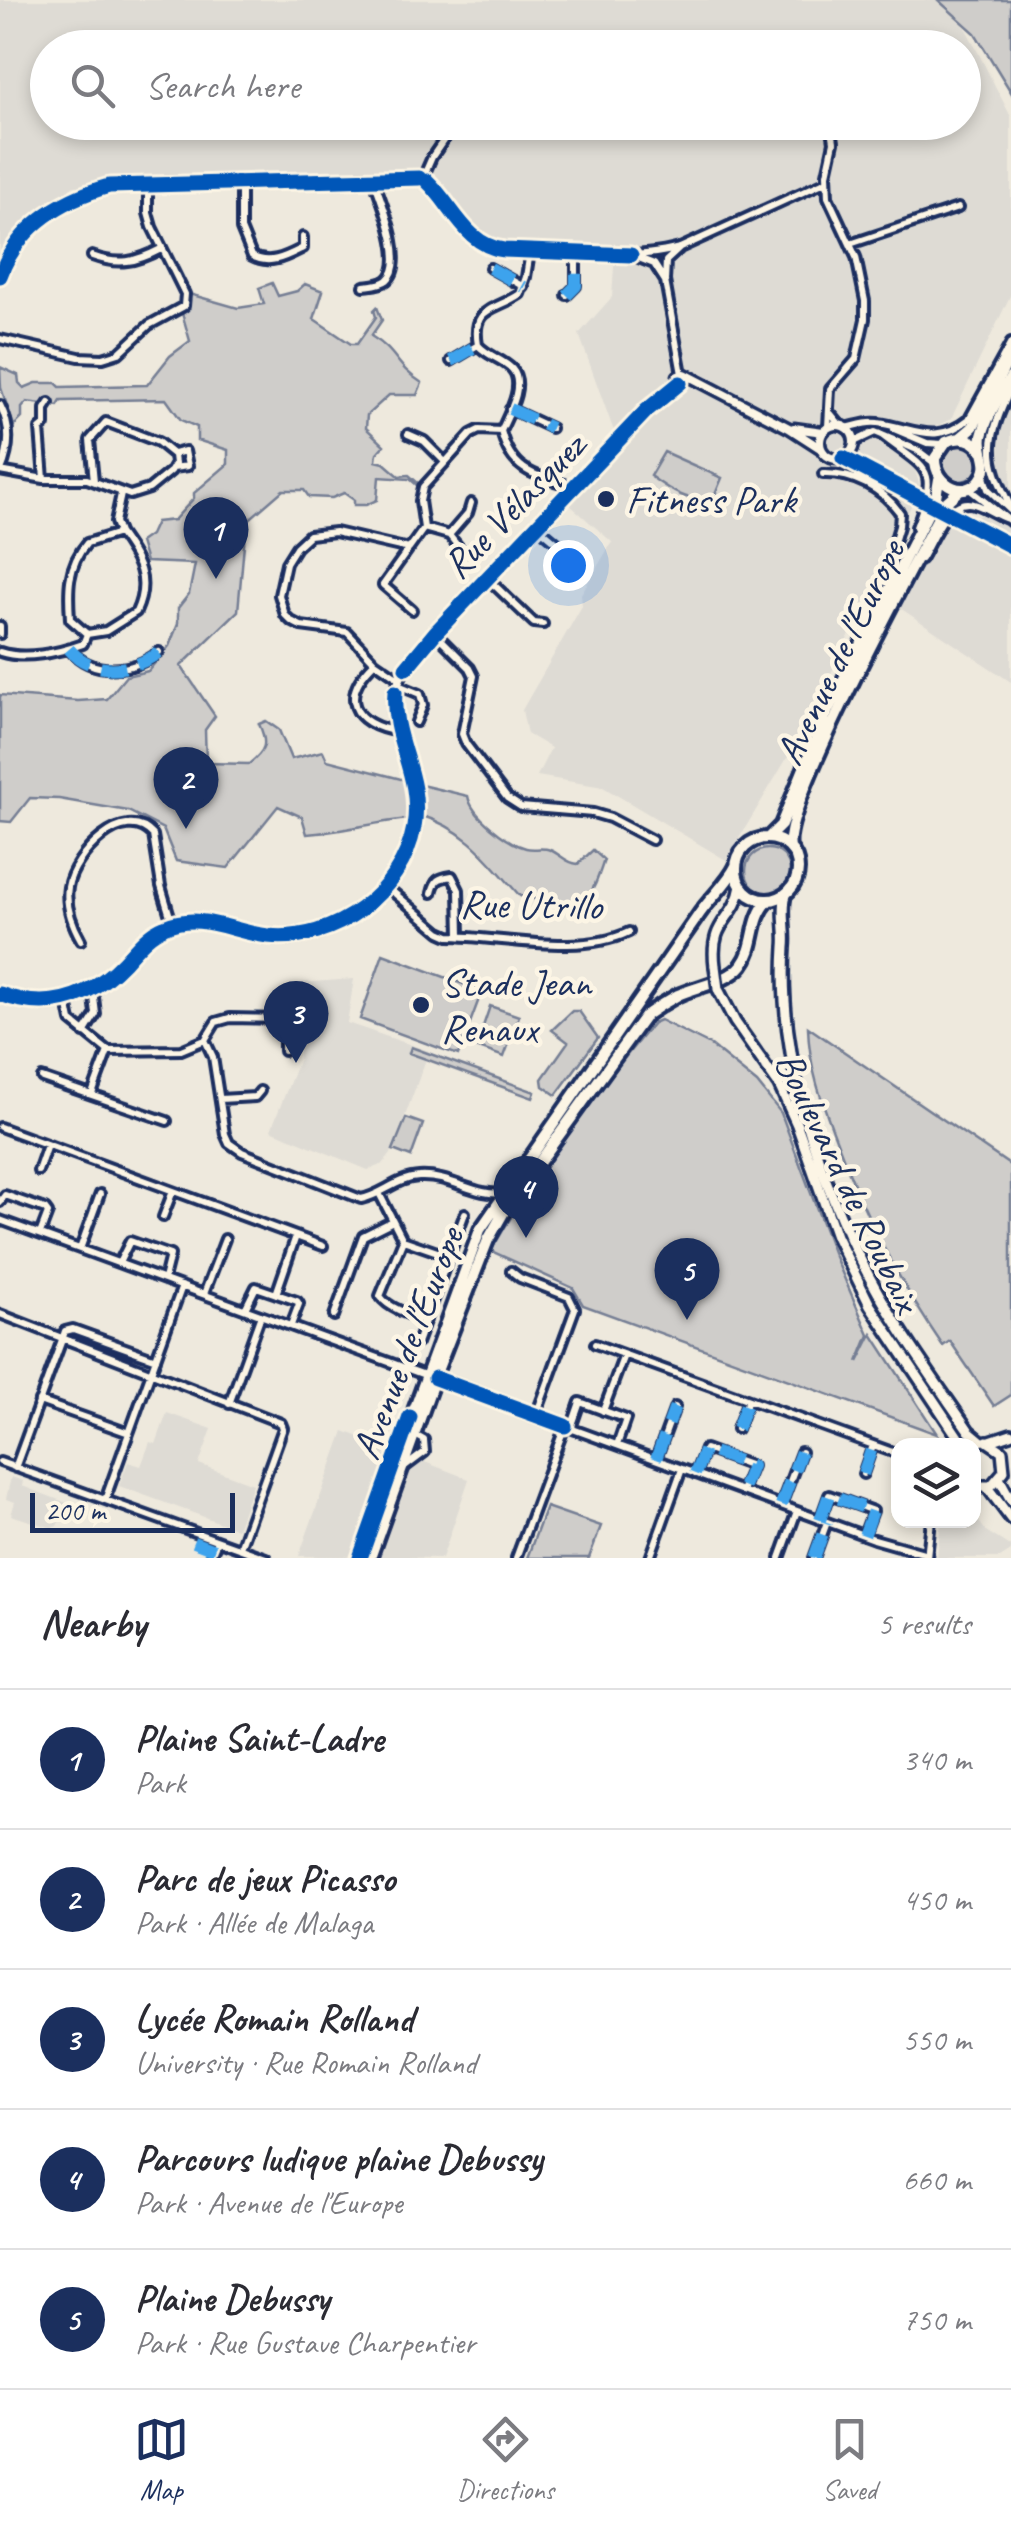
<!DOCTYPE html>
<meta charset="utf-8">
<style>
:root{--surface:#fff;--page:#f7f7f7;--text:#2b2b33;--muted:#7c7c81;--line:#e1e1e2;--accent:#1b2f5e}
body{margin:0;font-family:Caveat,sans-serif;background:var(--page);color:var(--text)}
.controls{position:absolute;right:30px;bottom:30px;display:grid;overflow:hidden;border-radius:20px;box-shadow:0 5px 15px #0003}
.controls button{width:90px;height:90px;display:grid;place-items:center;padding:0;border:0;border-bottom:2px solid var(--line);background:var(--surface);color:var(--text);font:50px sans-serif}
.scale{position:absolute;left:30px;bottom:25px;width:205px;box-sizing:border-box;padding-left:10px;border:5px solid #1b2f5e;border-top:0;font-size:28px;line-height:35px;white-space:nowrap;color:#1b2f5e;-webkit-text-stroke:8px #fcf5e5;paint-order:stroke}
.you{position:absolute;left:568px;top:565px;width:35px;height:35px;margin:-25px;border:8px solid #fff;border-radius:50%;background:#1a73e8;box-shadow:0 0 0 15px #1a73e833}
.badge{display:grid;place-items:center;width:65px;height:65px;border-radius:50%;background:var(--accent);color:#fff;font-size:32px;font-weight:700}
.pin{position:absolute;translate:-50% -82px;filter:drop-shadow(0 2px 5px #0008)}
.pin::after{content:'';position:absolute;top:52px;width:35px;height:30px;background:inherit;clip-path:polygon(0 0,100% 0,50% 100%)}
.list{margin:0;padding:0;list-style:none}
h2{display:flex;justify-content:space-between;align-items:center;height:130px;margin:0;padding:0 40px;font-size:42px}
h2 small{font-size:32px;font-weight:400;color:var(--muted)}
.list li{display:grid;grid-template-columns:65px 1fr auto;gap:30px;align-items:center;box-sizing:border-box;height:140px;padding:0 40px;border-top:2px solid var(--line)}
.list b{display:block;font-size:38px;white-space:nowrap}
.list p{margin:0;font-size:32px;white-space:nowrap;color:var(--muted)}
.list em{font-size:32px;font-style:normal;color:var(--muted)}
.icon{flex:none;width:55px;height:55px;fill:none;stroke:currentColor;stroke-width:2;stroke-linecap:round;stroke-linejoin:round}
.map{position:relative;flex:none;width:1011px;height:1558px;overflow:hidden}
.search{position:absolute;background:var(--surface);box-shadow:0 5px 15px #0003;left:30px;right:30px;top:30px;height:110px;display:flex;align-items:center;gap:25px;box-sizing:border-box;padding:0 35px;border-radius:55px;color:var(--muted);font-size:38px}
.sheet{height:830px;background:var(--surface)}
nav{display:flex;justify-content:space-around;align-items:center;box-sizing:border-box;height:140px;border-top:2px solid var(--line);background:var(--surface);font-size:28px;color:var(--muted)}
nav a{display:grid;justify-items:center;gap:5px}
nav .on{color:var(--accent)}
.map>svg:first-child{display:block}
.built{fill:#dedbd4;fill-rule:evenodd}
.green{fill:#cfcdca;stroke:#757e94;stroke-width:2.5}
.lines{fill:none;stroke-linecap:round;stroke-linejoin:round}
.minor-casing{stroke:#1b2f5e;stroke-width:14}
.tertiary-casing{stroke:#1b2f5e;stroke-width:15}
.secondary-casing{stroke:#1b2f5e;stroke-width:16}
.primary-casing{stroke:#1b2f5e;stroke-width:18}
.minor{stroke:#fcf5e5;stroke-width:6}
.tertiary{stroke:#fcf5e5;stroke-width:8}
.secondary{stroke:#fcf5e5;stroke-width:9}
.primary{stroke:#fcf5e5;stroke-width:10}
.secondary-bridge-casing{stroke:#1b2f5e;stroke-width:16;stroke-linecap:butt}
.secondary-bridge{stroke:#fcf5e5;stroke-width:9}
.quiet{stroke:#3da3ed;stroke-width:12;stroke-dasharray:25 12;stroke-linecap:butt}
.cycleway-casing{stroke:#fcf5e5;stroke-width:21}
.cycleway{stroke:#0057b8;stroke-width:15}
.poi-dot{fill:#1b2f5e;stroke:#fcf5e5;stroke-width:4}
.labels{text-anchor:middle;stroke-width:9;stroke-linejoin:round;paint-order:stroke}
.poi-label{font-size:40px;fill:#1b2f5e;stroke:#fcf5e5;text-anchor:start}
.street-label{font-size:40px;fill:#1b2f5e;stroke:#fcf5e5}
</style>
<div class="map">
<svg width="1011" height="1558" viewBox="0 0 1011 1558">
<rect width="100%" height="100%" fill="#eee9dd"/>
<filter id="ink" filterUnits="userSpaceOnUse"><feTurbulence type="fractalNoise" baseFrequency=".01" numOctaves="2"/><feDisplacementMap in="SourceGraphic" scale="20" xChannelSelector="R" yChannelSelector="G"/><feConvolveMatrix kernelMatrix="1 2 1 2 8 2 1 2 1" color-interpolation-filters="sRGB"/></filter>
<g filter="url(#ink)">
<!-- built -->
<path class="built" d="M0 0H939L965 27 1011 117V294L951 419 934 427 913 464 920 487 805 728 726 860 603 787 537 776 551 748 527 734 522 710 582 606 581 594 612 542 561 497 616 437 579 334 612 297 615 251 492 245 431 174 120 179 71 187 31 216 2 249 0 257ZM48 48H964V122H48Z
M1011 397V495L999 476 994 440Z
M1011 497V682L897 606 944 525 958 528Z
M354 979 347 1023 429 1051 391 1154 383 1164 368 1170 271 1130 299 1059 298 983Z
M167 1413 212 1429 199 1464 253 1484 237 1529 119 1486 128 1462 141 1466 150 1442 156 1444Z
M344 1431 469 1479 442 1558 299 1556Z
M11 1477 23 1481 22 1486 67 1503 57 1526 52 1528 11 1515 15 1502 6 1499Z
M974 1515 986 1531 1011 1547V1551L1000 1558H937L941 1521 974 1520Z"/>
<!-- green -->
<path class="green" d="M938 0H1011V92L975 33Z
M272 283 278 296 297 291 305 284 323 291 314 319 351 344H357L376 317 374 310 377 307 382 320 371 336C398 352 395 366 422 383L417 395H389L367 415 366 428 384 445 377 453 376 461 384 463 399 476 409 475 419 484 421 483 419 487 410 479 379 477 377 500 366 505H354V500L344 493 332 498 309 497 304 490H283L246 522 238 611 181 666 215 716 205 730 206 763 249 764C266 750 268 744 259 724L266 721 279 730 291 759 323 751 327 760 409 781V819C374 822 342 832 307 834L302 817 278 806 228 868 176 861 163 829 128 811 59 799 30 798 11 822 0 821V695L78 701 107 699 126 676 148 671 169 646 178 624V608L189 594 195 564 146 562 140 542 150 535 156 522 174 520 194 498V493L228 464V450L197 440V427L181 420 166 399 61 401 58 406 27 402 22 408V418L14 426 1 388 0 367 18 375 19 383 24 388 36 383H56L60 387 147 385 170 356 190 341 182 313 189 305V294L238 308 264 304 259 288Z
M942 463a18 18 0 1 1 36 0a18 18 0 1 1-36 0Z
M664 452 722 478 714 497C691 505 669 490 650 476Z
M421 785 468 796C471 815 507 843 526 848 533 850 543 847 550 850 561 854 565 863 578 864L593 850 604 860C600 871 595 890 586 898 571 910 537 899 520 896 488 860 468 830 420 815Z
M746 871a22 22 0 1 1 44 0a22 22 0 1 1-44 0Z
M383 954 482 991 458 1055 360 1019Z
M490 1006 519 1016 504 1057 476 1047Z
M572 1011H579L598 1038 556 1095 543 1086 542 1079 568 1042 552 1030Z
M660 1020 710 1045 757 1083 781 1113 833 1252 869 1335 858 1362 872 1334 937 1434 583 1305 573 1288 491 1251C534 1175 597 1091 653 1023Z
M808 1027 1011 1166V1395L994 1406 950 1341 943 1346C896 1277 865 1217 836 1139 822 1102 809 1068 808 1027Z
M411 1047 535 1092 533 1098 409 1053Z
M406 1118 423 1124 411 1157 393 1150Z
M546 1507 601 1526 589 1558H527Z"/>
<g class="lines">
<!-- minor casing -->
<g class="minor-casing">
<path id="minor" d="M425 173 432 157 456 122
M241 183V229L252 256C270 266 287 256 303 248V237
M850 244 958 208
M92 256C119 266 136 262 161 249
M636 257 654 264 665 281 682 374
M490 268 524 287
M0 276C21 219 75 188 133 185L406 180 419 178 425 173 427 181C450 202 463 239 494 249 548 255 629 262 680 248
M665 281 666 261 680 248 827 181
M364 286C371 285 381 285 387 280 408 264 381 201 374 180
M567 295 576 286V253
M0 339 79 357 103 358 119 353 149 325 184 306 185 294 152 227 148 213V185
M451 361 478 345
M1011 388C987 439 984 456 1011 507
M0 405C11 426 10 449 1 470
M510 409 551 428
M831 414 840 425
M828 427 830 389 856 359 865 319V301L856 257 828 197 827 174 834 142 831 122
M846 428C856 426 867 421 878 423 914 428 936 446 969 419L1011 343
M894 429 927 443 943 444
M501 431C508 415 526 385 512 369 503 359 487 356 478 345 471 306 495 311 520 294L526 277 530 252
M501 431C511 473 537 476 575 487
M408 434 424 441 445 462
M880 434C927 471 940 465 916 527
M854 442 875 432 917 450 933 462
M173 468 188 466 185 451 174 454
M0 471 44 479H87L130 495 149 489 171 471 175 464 174 455 158 442 106 422 90 440 94 481
M823 474C853 473 882 488 900 513L899 526 873 612
M983 474 988 489 1010 510
M44 479 40 429 45 425V409L49 403
M969 489 1011 522
M537 526 568 552 571 562
M424 528 449 535 468 513 471 503
M449 535 461 550
M408 550 383 585 412 610
M921 559C931 543 945 503 968 503 980 503 995 515 1007 519
M487 578 534 623 543 624
M0 626V634
M435 633 470 668 474 676 462 734 466 744 507 798 521 807 593 813 610 818 652 840
M87 634 70 619C68 591 67 566 87 543L119 533 115 522 121 494
M69 649C92 676 132 673 159 652
M0 652C24 660 58 653 83 644L87 634 106 631 136 612C151 579 138 560 119 533
M375 662C339 696 351 724 399 732
M400 679 375 662 347 632 301 626 291 621 285 615 279 595 286 563 296 547 309 535 335 532 409 549 424 528 420 501 423 487 471 434 479 430 501 431
M398 685 420 694 423 705 416 722
M386 886 440 932 449 936C504 937 579 956 629 932
M432 893C435 880 438 878 452 876L459 890 460 936
M81 940C72 924 65 906 68 887 73 856 124 802 153 835L161 886 172 923
M67 1001 71 1021 108 1051 181 1050 205 1040 216 1022 230 1018 284 1019V1051
M84 1033 96 1014 93 989
M205 1040 213 1057 225 1134 229 1143 242 1152 361 1199C382 1195 397 1178 419 1177 450 1175 476 1197 503 1193
M42 1078 167 1121
M92 1094 108 1051
M220 1099 255 1097 260 1091
M0 1127 323 1246
M38 1171 47 1145
M380 1195 403 1240 449 1256
M0 1202 5 1195 45 1209 48 1213 40 1234
M163 1217 173 1191
M0 1220 874 1539 927 1554
M403 1240 380 1296C389 1309 411 1315 426 1320
M80 1249 100 1194
M119 1263 130 1241 170 1255 164 1279
M511 1271 520 1278 569 1297 575 1309 536 1415
M204 1294 225 1239
M276 1294 296 1236
M245 1309 256 1287 297 1301 299 1304 291 1325
M0 1314 281 1423 283 1428 240 1548
M334 1316 363 1236 393 1221
M63 1337 65 1331 73 1329 156 1359
M417 1343 465 1213
M595 1344 898 1454
M39 1401 129 1433
M229 1404 261 1315
M603 1411 624 1355
M571 1428 580 1402 626 1419 617 1445
M737 1429 748 1400
M656 1459 675 1407
M0 1462 266 1558
M405 1467 425 1452 424 1440 415 1435
M15 1468 63 1337
M695 1474 705 1449 752 1466 742 1491
M863 1474 873 1445
M105 1500 182 1286
M781 1505 801 1452
M820 1520 829 1495 873 1511 864 1535
M927 1557 931 1520
M210 1558 217 1541
M516 1558 565 1426
M650 1558 682 1469
M780 1558 797 1511
M814 1558 827 1522"/>
</g>
<!-- tertiary casing -->
<g class="tertiary-casing">
<path id="tertiary" d="M680 383 678 376 685 374 789 428 820 448
M820 442a17 17 0 1 1 34 0a17 17 0 1 1-34 0Z
M794 428 823 432
M0 994C48 1012 88 1000 123 963 137 948 150 931 169 924 196 915 217 926 243 932 299 947 366 923 396 872 414 842 422 804 412 770 405 743 389 717 396 689 402 667 420 650 435 633L647 410 680 383"/>
</g>
<!-- secondary casing -->
<g class="secondary-casing">
<path id="secondary" d="M786 895C781 912 787 929 785 947 778 1051 814 1164 859 1257 889 1318 931 1375 969 1431L981 1441
M715 966C709 919 735 922 741 886
M718 989 735 1022 779 1085 797 1125 836 1236 870 1305 964 1446
M990 1441 1011 1434
M1000 1480 1011 1500
M974 1486H991L1004 1471 1002 1451 987 1441
M987 1487 1011 1519"/>
</g>
<!-- primary casing -->
<g class="primary-casing">
<path id="primary" d="M960 438 973 427 1011 355
M982 451C973 438 961 435 946 442L935 458C934 485 968 503 983 475 990 462 979 450 982 436 987 415 1001 395 1011 377
M736 869a31 31 0 1 1 62 0a31 31 0 1 1-62 0Z
M768 838 781 825 826 714 936 497 939 479
M790 848C781 805 919 555 946 502L961 489
M360 1558 480 1230 700 913C711 897 728 883 736 866
M370 1558 437 1371 488 1240 505 1210 645 1016C656 1008 667 1001 678 995 697 986 729 982 742 965 757 945 750 920 768 901"/>
</g>
<!-- minor -->
<use href="#minor" class="minor"/>
<!-- tertiary -->
<use href="#tertiary" class="tertiary"/>
<!-- secondary -->
<use href="#secondary" class="secondary"/>
<!-- primary -->
<use href="#primary" class="primary"/>
<!-- secondary-bridge casing -->
<g class="secondary-bridge-casing">
<path id="secondary-bridge" d="M715 966 718 989"/>
</g>
<!-- secondary-bridge -->
<use href="#secondary-bridge" class="secondary-bridge"/>
<!-- quiet -->
<path class="quiet" d="M490 268 524 287
M567 295 576 286V253
M451 361 478 345
M510 409 551 428
M69 649C92 676 132 673 159 652
M737 1429 748 1400
M656 1459 675 1407
M695 1474 705 1449 752 1466 742 1491
M863 1474 873 1445
M781 1505 801 1452
M820 1520 829 1495 873 1511 864 1536
M193 1542 214 1550
M814 1558 827 1522"/>
<!-- cycleway casing -->
<g class="cycleway-casing">
<path id="cycleway" d="M427 181C452 204 466 246 504 250L631 255
M0 276C18 226 60 200 109 186L419 178
M843 458 1011 546
M406 668 435 633 647 410 680 383
M0 994C48 1012 89 999 124 962 136 949 147 934 164 927 200 911 232 932 268 936 334 943 402 893 414 827 423 775 391 741 395 692
M435 1378 565 1426
M360 1558 410 1417"/>
</g>
<!-- cycleway -->
<use href="#cycleway" class="cycleway"/>
</g>
</g>
<!-- markers -->
<g class="poi-dot">
<circle cx="606" cy="499" r="10"/>
<circle cx="421" cy="1005" r="10"/>
</g>
<g class="labels">
<!-- poi labels -->
<g class="poi-label">
<text x="626" y="513">Fitness Park</text>
<text x="441" y="996">Stade Jean<tspan x="441" dy="46">Renaux</tspan></text>
</g>
<!-- street labels -->
<g class="street-label">
<text transform="translate(513 505) rotate(-46)" y="14">Rue Vélasquez</text>
<text transform="translate(839 652) rotate(-64)" y="14">Avenue de l'Europe</text>
<text transform="translate(531 904) rotate(1)" y="14">Rue Utrillo</text>
<text transform="translate(849 1181) rotate(64)" y="14">Boulevard de Roubaix</text>
<text transform="translate(407 1343) rotate(-69)" y="14">Avenue de l'Europe</text>
</g>
</g>
</svg>
<div class="controls">
<button><svg class="icon" aria-label="layers" viewBox="0 0 24 24"><path d="M12 4l9 5-9 5-9-5zM3 14l9 5 9-5"/></svg></button>
</div>
<div class="scale">200 m</div>
<div class="you"></div>
<div class="pin badge" style="left:216px;top:579px">1</div>
<div class="pin badge" style="left:186px;top:829px">2</div>
<div class="pin badge" style="left:296px;top:1063px">3</div>
<div class="pin badge" style="left:526px;top:1238px">4</div>
<div class="pin badge" style="left:687px;top:1320px">5</div>
<div class="search"><svg class="icon" aria-label="search" viewBox="0 0 24 24"><circle cx="10" cy="10" r="6"/><path d="M15 15l6 6"/></svg>Search here</div>
</div>
<section class="sheet">
<h2>Nearby<small>5 results</small></h2>
<ul class="list">
<li><span class="badge">1</span><div><b>Plaine Saint-Ladre</b><p>Park</p></div><em>340 m</em></li>
<li><span class="badge">2</span><div><b>Parc de jeux Picasso</b><p>Park · Allée de Malaga</p></div><em>450 m</em></li>
<li><span class="badge">3</span><div><b>Lycée Romain Rolland</b><p>University · Rue Romain Rolland</p></div><em>550 m</em></li>
<li><span class="badge">4</span><div><b>Parcours ludique plaine Debussy</b><p>Park · Avenue de l'Europe</p></div><em>660 m</em></li>
<li><span class="badge">5</span><div><b>Plaine Debussy</b><p>Park · Rue Gustave Charpentier</p></div><em>750 m</em></li>
</ul>
</section>
<nav>
<a class="on"><svg class="icon" aria-label="map" viewBox="0 0 24 24"><path d="M3 6l6-2 6 2 6-2v14l-6 2-6-2-6 2zM9 4v14M15 6v14"/></svg>Map</a>
<a><svg class="icon" aria-label="directions" viewBox="0 0 24 24"><path d="M12 3l9 9-9 9-9-9zM9 14v-3h6M13 9l2 2-2 2"/></svg>Directions</a>
<a><svg class="icon" aria-label="saved" viewBox="0 0 24 24"><path d="M7 4h10v16l-5-4-5 4z"/></svg>Saved</a>
</nav>
